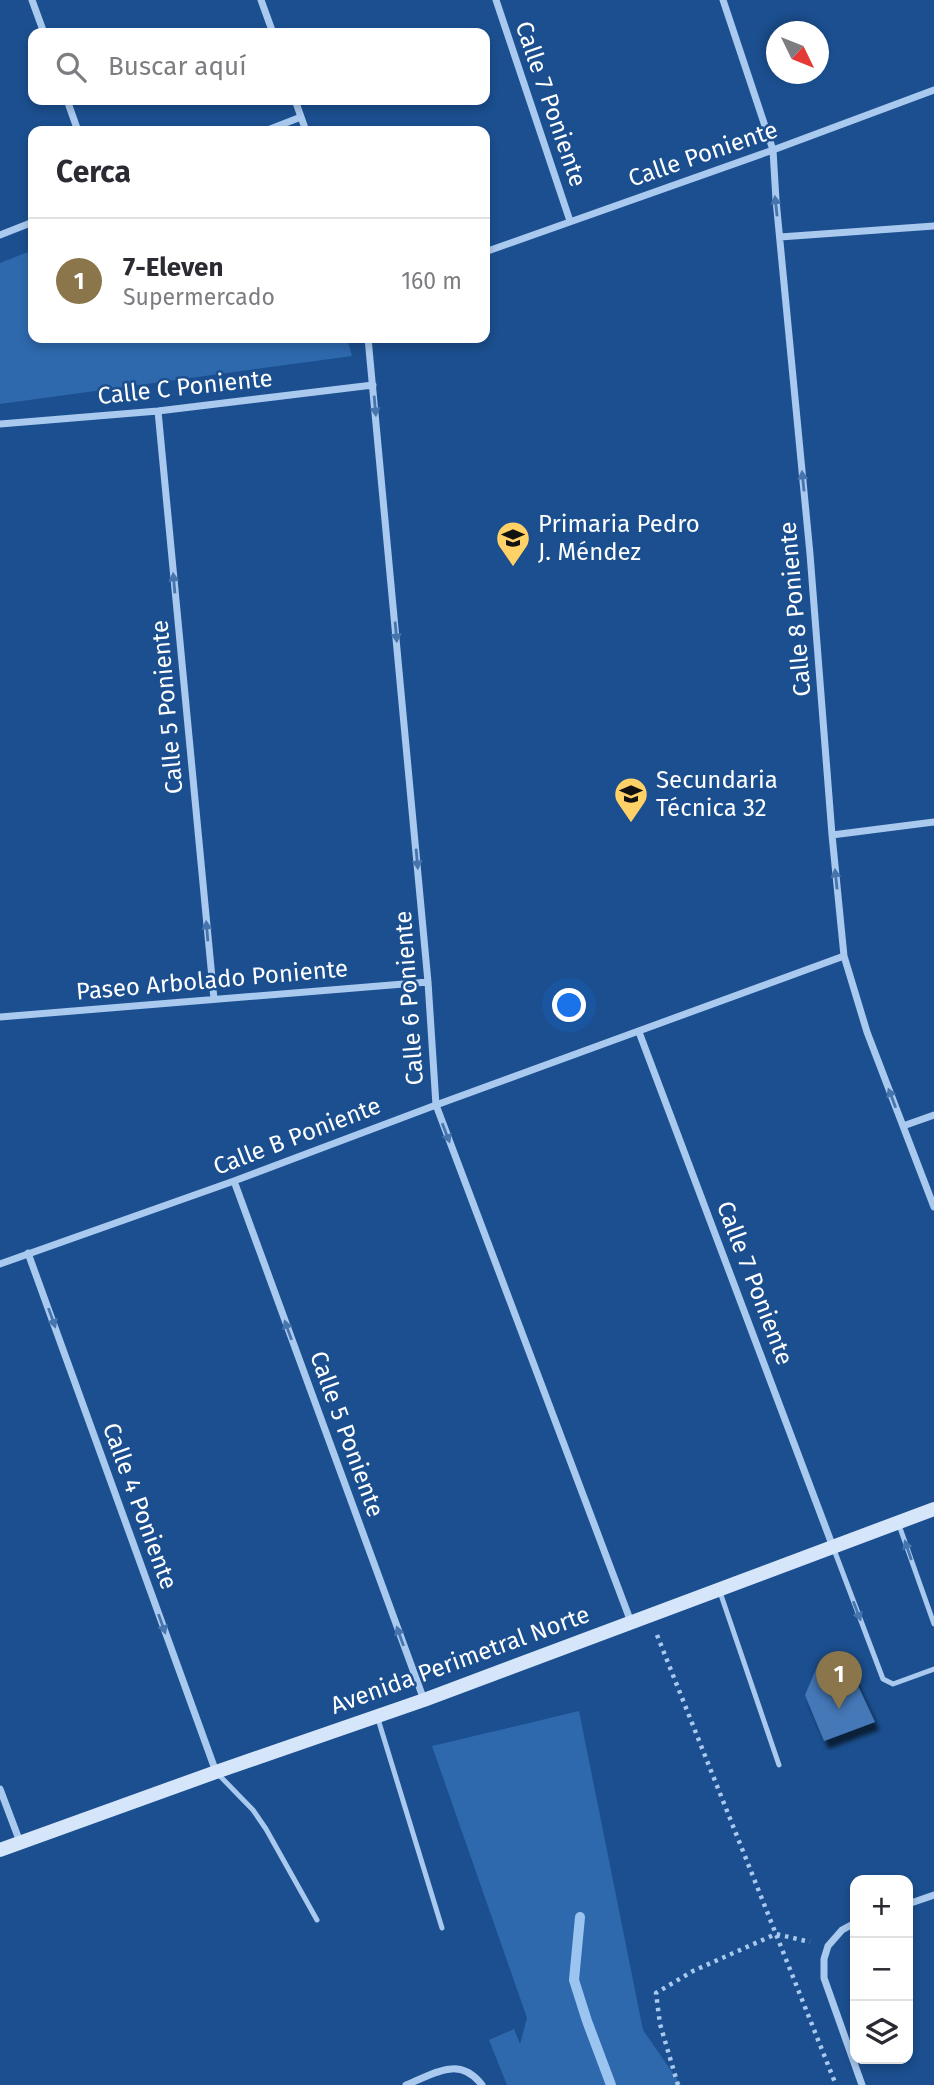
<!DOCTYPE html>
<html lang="es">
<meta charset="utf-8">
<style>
:root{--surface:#fff;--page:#f2f2f3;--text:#2b2b33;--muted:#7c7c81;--line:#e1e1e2;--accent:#8a764a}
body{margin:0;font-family:"Fira Sans",sans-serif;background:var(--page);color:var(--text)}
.controls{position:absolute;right:21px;bottom:21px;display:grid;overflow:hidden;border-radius:14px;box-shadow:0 4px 10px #0003}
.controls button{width:63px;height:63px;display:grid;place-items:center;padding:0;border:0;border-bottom:2px solid var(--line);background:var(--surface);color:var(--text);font:35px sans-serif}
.compass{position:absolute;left:766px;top:21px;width:63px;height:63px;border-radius:50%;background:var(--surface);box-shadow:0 4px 10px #0003;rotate:133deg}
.you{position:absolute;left:570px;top:1006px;width:24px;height:24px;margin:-18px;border:5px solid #fff;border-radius:50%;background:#1a73e8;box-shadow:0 0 0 10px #1a73e833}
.badge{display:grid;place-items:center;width:46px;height:46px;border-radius:50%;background:var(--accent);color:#fff;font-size:23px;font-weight:700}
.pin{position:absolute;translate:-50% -58px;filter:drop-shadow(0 2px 4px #0008)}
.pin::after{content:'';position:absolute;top:37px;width:24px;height:21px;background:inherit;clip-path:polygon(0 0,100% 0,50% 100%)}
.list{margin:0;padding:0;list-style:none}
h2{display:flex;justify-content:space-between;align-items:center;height:91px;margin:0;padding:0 28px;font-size:30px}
h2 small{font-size:23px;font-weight:400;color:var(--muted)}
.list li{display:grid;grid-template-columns:46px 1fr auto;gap:21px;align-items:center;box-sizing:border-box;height:126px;padding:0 28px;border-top:2px solid var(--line)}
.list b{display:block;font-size:26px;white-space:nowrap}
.list p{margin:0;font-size:23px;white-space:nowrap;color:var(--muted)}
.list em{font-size:23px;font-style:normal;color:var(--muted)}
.icon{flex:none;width:38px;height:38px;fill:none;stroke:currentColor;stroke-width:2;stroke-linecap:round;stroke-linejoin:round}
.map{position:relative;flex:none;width:934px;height:2085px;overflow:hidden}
.search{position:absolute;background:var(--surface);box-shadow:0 4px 10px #0003;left:28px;top:28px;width:462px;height:77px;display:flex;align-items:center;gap:18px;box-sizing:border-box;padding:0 24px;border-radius:14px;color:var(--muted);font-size:26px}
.panel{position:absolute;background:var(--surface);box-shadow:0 4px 10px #0003;left:28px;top:126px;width:462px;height:217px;border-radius:14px}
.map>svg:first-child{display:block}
.green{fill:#2e69ad}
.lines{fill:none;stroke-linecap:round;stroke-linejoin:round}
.stream{stroke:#9cc4f0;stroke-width:10}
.building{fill:#4478b7;filter:url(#shadow)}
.path{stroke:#a9c9ee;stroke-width:4.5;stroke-dasharray:3.5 5;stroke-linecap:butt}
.lane{stroke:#a9c9ee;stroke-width:5}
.street{stroke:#a9c9ee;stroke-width:7}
.secondary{stroke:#d6e6fa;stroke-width:14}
.oneway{fill:#4674ac}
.labels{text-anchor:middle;stroke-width:5;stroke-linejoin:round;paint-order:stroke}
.street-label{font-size:24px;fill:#fff;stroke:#1b4f8f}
.poi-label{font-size:24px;fill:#fff;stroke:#1b4f8f;text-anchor:start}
</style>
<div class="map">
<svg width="934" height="2085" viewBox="0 0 934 2085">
<defs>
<filter id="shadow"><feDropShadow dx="4.5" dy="8" stdDeviation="2" flood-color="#0009"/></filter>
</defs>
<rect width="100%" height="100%" fill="#1b4f8f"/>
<!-- green -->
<path class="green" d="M33 250V338H347L352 356 0 404V263Z
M579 1711 643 2030 681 2085H507L489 2040 514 2029 520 2044 527 2018 432 1746Z"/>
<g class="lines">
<!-- stream -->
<path class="stream" d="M580 1917 574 1980 587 2021 611 2085"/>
</g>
<!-- building -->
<path class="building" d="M844 1656 875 1722 824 1741 805 1695 817 1667Z"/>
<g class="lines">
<!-- path -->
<path class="path" d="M657 1635 836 2085
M678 2085 660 2024 656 1993 693 1971 776 1934 810 1942"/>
<!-- lane -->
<path class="lane" d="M899 1525 934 1624
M833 1547 883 1679 893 1684 934 1669
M720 1592 779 1765
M378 1719 442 1928
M217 1773 253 1810 266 1829 317 1920"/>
<!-- street -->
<path class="street" d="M32 0 44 33
M261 0 273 33
M496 0 570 221
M723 0 773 150 776 200 810 554 832 835 844 956 867 1032 934 1207
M67 100 78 131
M295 100 306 131
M265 131 301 117
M0 235 33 222
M780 237 934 226
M485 252 773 150 934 90
M368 338 428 982 436 1105 631 1622
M158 411 214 999
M0 424 158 411 373 385
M832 835 934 822
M0 1017 428 982
M639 1032 833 1547
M903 1126 934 1115
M234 1181 424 1700
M28 1253 216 1772
M0 1264 234 1181 436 1105 844 956
M0 1789 20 1842
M908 1904 934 1895
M855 1923 842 1930 828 1946 824 1959V1978L862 2085
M406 2085C434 2074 459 2055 482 2085"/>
<!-- secondary -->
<path class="secondary" d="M0 1850 216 1772 424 1700 934 1509"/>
</g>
<!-- one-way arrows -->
<defs><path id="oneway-solid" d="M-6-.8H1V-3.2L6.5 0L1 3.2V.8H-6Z" transform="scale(1.75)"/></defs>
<g class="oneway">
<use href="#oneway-solid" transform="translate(776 206) rotate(-96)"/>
<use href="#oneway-solid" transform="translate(375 406) rotate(85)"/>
<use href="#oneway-solid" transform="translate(803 481) rotate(-96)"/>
<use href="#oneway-solid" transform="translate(174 583) rotate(-95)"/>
<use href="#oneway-solid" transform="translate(396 632) rotate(85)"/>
<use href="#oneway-solid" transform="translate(417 859) rotate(85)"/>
<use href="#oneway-solid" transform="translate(836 879) rotate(-96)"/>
<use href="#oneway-solid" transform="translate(207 931) rotate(-95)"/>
<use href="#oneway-solid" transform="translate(892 1098) rotate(-111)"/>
<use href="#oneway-solid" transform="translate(446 1133) rotate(69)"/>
<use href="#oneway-solid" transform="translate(52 1318) rotate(70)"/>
<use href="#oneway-solid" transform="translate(288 1330) rotate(-110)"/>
<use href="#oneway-solid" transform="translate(908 1550) rotate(-109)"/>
<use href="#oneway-solid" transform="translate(857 1611) rotate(69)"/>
<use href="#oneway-solid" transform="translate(162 1624) rotate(70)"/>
<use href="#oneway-solid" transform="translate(400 1636) rotate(-110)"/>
</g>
<!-- icons -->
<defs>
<g id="school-pin" transform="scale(1.75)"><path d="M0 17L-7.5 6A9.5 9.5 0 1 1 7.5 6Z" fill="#ffd166" stroke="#1b4f8f"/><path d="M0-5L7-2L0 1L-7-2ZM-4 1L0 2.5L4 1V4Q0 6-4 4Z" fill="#111"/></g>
</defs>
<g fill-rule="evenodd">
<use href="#school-pin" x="513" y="538"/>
<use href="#school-pin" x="631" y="794"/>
</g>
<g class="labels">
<!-- street labels -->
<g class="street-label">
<text transform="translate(551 104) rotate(71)" y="8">Calle 7 Poniente</text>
<text transform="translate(703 154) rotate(-19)" y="8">Calle Poniente</text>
<text transform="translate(185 387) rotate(-6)" y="8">Calle C Poniente</text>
<text transform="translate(795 609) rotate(-95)" y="8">Calle 8 Poniente</text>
<text transform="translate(167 707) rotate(-95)" y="8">Calle 5 Poniente</text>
<text transform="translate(212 980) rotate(-5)" y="8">Paseo Arbolado Poniente</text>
<text transform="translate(409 998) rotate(-94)" y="8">Calle 6 Poniente</text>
<text transform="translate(297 1136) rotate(-21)" y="8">Calle B Poniente</text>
<text transform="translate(755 1283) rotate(69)" y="8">Calle 7 Poniente</text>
<text transform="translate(347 1434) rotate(70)" y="8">Calle 5 Poniente</text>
<text transform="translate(140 1506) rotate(70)" y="8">Calle 4 Poniente</text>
<text transform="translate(460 1660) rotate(-20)" y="8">Avenida Perimetral Norte</text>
</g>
<!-- poi labels -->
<g class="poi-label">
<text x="538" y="532">Primaria Pedro<tspan x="538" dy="28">J. Méndez</tspan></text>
<text x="656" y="788">Secundaria<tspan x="656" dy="28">Técnica 32</tspan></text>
</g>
</g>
</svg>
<div class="controls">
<button>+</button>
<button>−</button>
<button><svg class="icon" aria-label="layers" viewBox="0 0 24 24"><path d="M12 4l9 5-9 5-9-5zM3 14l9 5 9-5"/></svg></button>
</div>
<svg class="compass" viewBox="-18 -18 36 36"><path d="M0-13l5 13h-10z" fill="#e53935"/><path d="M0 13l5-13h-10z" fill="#7c7c81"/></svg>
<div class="you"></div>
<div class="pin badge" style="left:839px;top:1709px">1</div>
<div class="search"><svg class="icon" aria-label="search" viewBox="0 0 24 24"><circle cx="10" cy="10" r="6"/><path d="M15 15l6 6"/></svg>Buscar aquí</div>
<section class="panel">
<h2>Cerca<small></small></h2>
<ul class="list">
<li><span class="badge">1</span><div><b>7-Eleven</b><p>Supermercado</p></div><em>160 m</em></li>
</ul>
</section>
</div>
